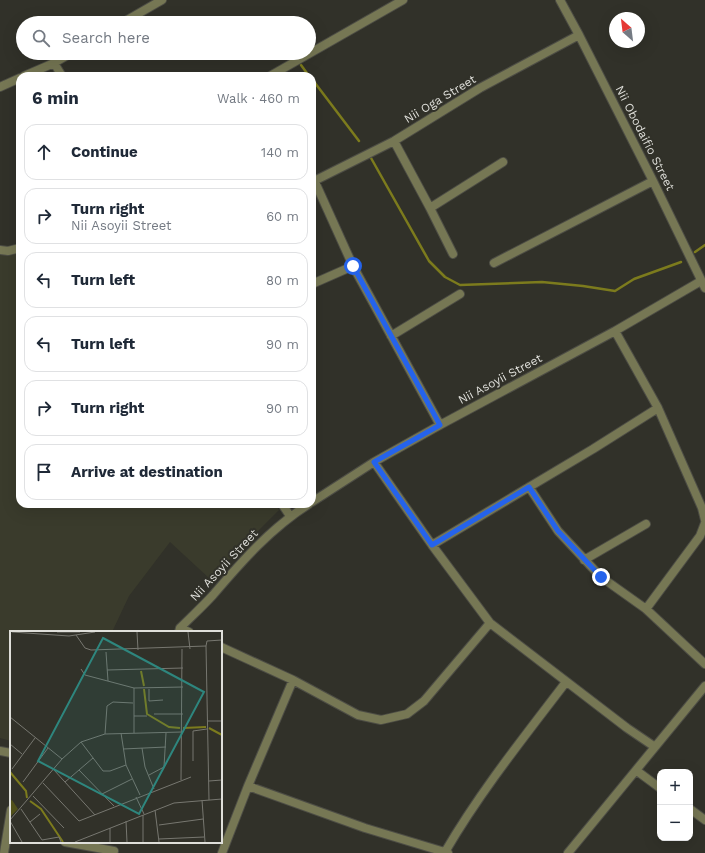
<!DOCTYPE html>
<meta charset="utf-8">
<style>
:root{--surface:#fff;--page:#f6f6f7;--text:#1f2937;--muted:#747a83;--line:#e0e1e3}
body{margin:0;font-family:"Work Sans",sans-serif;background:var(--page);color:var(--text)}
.controls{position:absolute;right:12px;bottom:12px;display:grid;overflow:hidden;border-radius:8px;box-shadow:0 4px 16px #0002}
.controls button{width:36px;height:36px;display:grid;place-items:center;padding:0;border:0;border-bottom:1px solid var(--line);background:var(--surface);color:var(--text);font:20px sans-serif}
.compass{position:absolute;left:609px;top:12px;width:36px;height:36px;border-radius:50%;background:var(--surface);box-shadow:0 4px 16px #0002;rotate:332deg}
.stop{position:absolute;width:12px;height:12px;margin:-9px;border:3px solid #2563eb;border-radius:50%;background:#fff}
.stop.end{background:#2563eb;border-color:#fff;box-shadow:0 1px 4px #0008}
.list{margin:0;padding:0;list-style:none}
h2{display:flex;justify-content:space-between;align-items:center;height:52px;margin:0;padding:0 16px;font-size:17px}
h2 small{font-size:13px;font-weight:400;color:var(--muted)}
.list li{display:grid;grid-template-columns:26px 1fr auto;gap:12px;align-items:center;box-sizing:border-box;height:56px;margin:0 8px 8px;padding:0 8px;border:1px solid var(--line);border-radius:12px}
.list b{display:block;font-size:15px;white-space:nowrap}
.list p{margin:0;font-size:13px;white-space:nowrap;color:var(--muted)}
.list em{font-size:13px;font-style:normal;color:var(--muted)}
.icon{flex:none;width:22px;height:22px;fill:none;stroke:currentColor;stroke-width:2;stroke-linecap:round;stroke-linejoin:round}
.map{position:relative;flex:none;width:705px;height:853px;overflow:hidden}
.search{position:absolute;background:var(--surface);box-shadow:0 4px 16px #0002;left:16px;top:16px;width:300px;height:44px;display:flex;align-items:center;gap:10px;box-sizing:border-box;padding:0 14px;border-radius:22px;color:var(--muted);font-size:15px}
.panel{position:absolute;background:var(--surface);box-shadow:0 4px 16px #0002;left:16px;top:72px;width:300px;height:436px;border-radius:12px}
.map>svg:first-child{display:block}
.built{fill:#3a3b2c}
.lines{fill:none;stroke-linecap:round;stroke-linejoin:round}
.stream{stroke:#7c7b1d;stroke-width:2.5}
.street-casing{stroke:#4d4d45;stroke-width:10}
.street{stroke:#767754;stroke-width:8}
.route{stroke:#2563eb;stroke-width:5}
.labels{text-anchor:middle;stroke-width:4;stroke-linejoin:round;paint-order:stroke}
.street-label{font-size:12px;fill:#dfdfda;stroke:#313129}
.inset-river{fill:none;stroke:#7c7b1d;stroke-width:2}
.inset-road{fill:none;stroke:#777770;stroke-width:1}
.view{fill:#2e867e;fill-opacity:0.15;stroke:#2e867e;stroke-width:2}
.inset-edge{fill:none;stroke:#dfdfda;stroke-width:2}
</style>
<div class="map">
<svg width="705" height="853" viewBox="0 0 705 853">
<rect width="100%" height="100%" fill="#313129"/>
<!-- built -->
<path class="built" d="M20 250V504H276L279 510 210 579 170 542 129 596 112 632H11V741L0 738V254Z"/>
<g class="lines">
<!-- stream -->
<path class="stream" d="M301 65 309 76
M312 79 359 141
M371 158 429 261 445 277 460 285 542 282 583 286 615 291 634 279 681 262
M695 252 705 245"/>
<!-- street casing -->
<g class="street-casing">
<path id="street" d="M560 0 579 35 653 181 705 288
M122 23 162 0
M54 63 62 76
M24 76 54 63 71 53
M270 76 403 0
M0 87 20 78
M394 141 430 208 503 162
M312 182 394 141 480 88 579 35
M315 182 353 266 440 425
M430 208 453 254
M0 250 8 251 20 248
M494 263 653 181
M312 284 353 266
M615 331 658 408 702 508 705 520
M391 336 460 294
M374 462 432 545 490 623 627 728 655 747
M529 487 558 531 601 577 646 609 705 664
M312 502 374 462 440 425 615 331 701 281
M282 504 290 516
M432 545 593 449 658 408
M584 560 646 524
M646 609 700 536 705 523
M180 628 189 632
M179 632 180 628C191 617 203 606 213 595 242 561 271 528 309 504
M221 647 293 680 358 715 381 720 407 714 424 701 490 623
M0 751 11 753
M637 771 660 788
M248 786 365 828 448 853
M690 809 705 820
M65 842 114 851
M445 852C480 792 524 737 566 682
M4 853 11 810
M222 853 248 786 293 680
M568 853 705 686"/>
</g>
<!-- street -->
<use href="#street" class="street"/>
</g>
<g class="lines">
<!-- route -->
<path class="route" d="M353 266 440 425 374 462 432 545 529 487 558 531 601 577"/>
</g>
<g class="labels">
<!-- street labels -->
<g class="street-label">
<text transform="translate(440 99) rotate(-31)" y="4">Nii Oga Street</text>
<text transform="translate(645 138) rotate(63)" y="4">Nii Obodaifio Street</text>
<text transform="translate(500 379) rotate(-28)" y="4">Nii Asoyii Street</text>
<text transform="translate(224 565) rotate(-47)" y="4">Nii Asoyii Street</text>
</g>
</g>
<!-- overview -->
<g transform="translate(10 631)">
<rect width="212" height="212" fill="#313129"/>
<path d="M2 169 8 178 0 186V170Z" fill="#50501a"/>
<path class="inset-river" d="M131 40 134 55M134 58 137 83 159 96 170 97M173 97 196 96M199 97 212 104M0 141 16 160 17 167M20 170 31 178 53 211"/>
<path class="inset-road" d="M2 1 59 5 85 1M47 1H70M127 1 128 19M178 1 180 18M66 4 75 17 81 19 196 15M96 21 98 50M71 38 75 44 124 57 173 56M97 39 173 37M139 58V70L153 69M144 83H173M124 85H137M0 86 52 128M198 90H212M111 102 116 134 130 164M124 102V57M95 103 97 75 103 71 123 72M71 111 93 140H100L116 134M0 113 12 123M132 117 135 136 144 158M113 118 156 116M183 130V100L197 98M2 138 25 107M44 139 85 184M69 139 104 175M139 144 154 136 156 102M171 149 172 18M199 150 212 149M13 151 38 117M55 151 83 127M33 152 69 190 181 146M92 163 122 148M23 165 54 197M126 166 134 183M192 169 195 211M199 169 196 15 197 10 212 9M11 178 32 209 49 206 51 211M145 179 149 211M133 184V211M0 189 52 128 71 111 95 103 172 101M0 190 12 211M116 190 117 211M20 191 30 183M149 194 193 188M100 197V211M149 208 194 206M65 211 164 172 212 168"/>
<path class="view" d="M93 7 194 61 129 183 28 130Z"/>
<rect width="212" height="212" class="inset-edge"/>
</g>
</svg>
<div class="controls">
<button>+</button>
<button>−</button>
</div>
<svg class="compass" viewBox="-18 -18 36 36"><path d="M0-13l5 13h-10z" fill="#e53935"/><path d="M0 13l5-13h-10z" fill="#747a83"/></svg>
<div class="stop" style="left:353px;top:266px"></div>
<div class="stop end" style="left:601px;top:577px"></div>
<div class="search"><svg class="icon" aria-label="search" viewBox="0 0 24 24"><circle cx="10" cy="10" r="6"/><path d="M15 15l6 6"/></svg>Search here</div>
<section class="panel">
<h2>6 min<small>Walk · 460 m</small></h2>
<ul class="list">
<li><svg class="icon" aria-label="ahead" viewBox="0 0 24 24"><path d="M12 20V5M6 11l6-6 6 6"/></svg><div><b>Continue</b></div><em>140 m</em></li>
<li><svg class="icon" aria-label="right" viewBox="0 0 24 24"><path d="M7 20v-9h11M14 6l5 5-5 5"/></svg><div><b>Turn right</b><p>Nii Asoyii Street</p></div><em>60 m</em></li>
<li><svg class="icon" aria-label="left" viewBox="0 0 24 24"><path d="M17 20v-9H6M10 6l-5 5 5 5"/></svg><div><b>Turn left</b></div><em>80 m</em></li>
<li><svg class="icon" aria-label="left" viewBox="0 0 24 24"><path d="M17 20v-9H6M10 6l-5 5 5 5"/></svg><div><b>Turn left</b></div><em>90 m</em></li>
<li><svg class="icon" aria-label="right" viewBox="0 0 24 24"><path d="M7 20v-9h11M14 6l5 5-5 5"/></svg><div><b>Turn right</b></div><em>90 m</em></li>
<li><svg class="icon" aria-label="arrive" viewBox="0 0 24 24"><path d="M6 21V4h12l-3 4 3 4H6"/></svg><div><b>Arrive at destination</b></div></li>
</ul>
</section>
</div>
